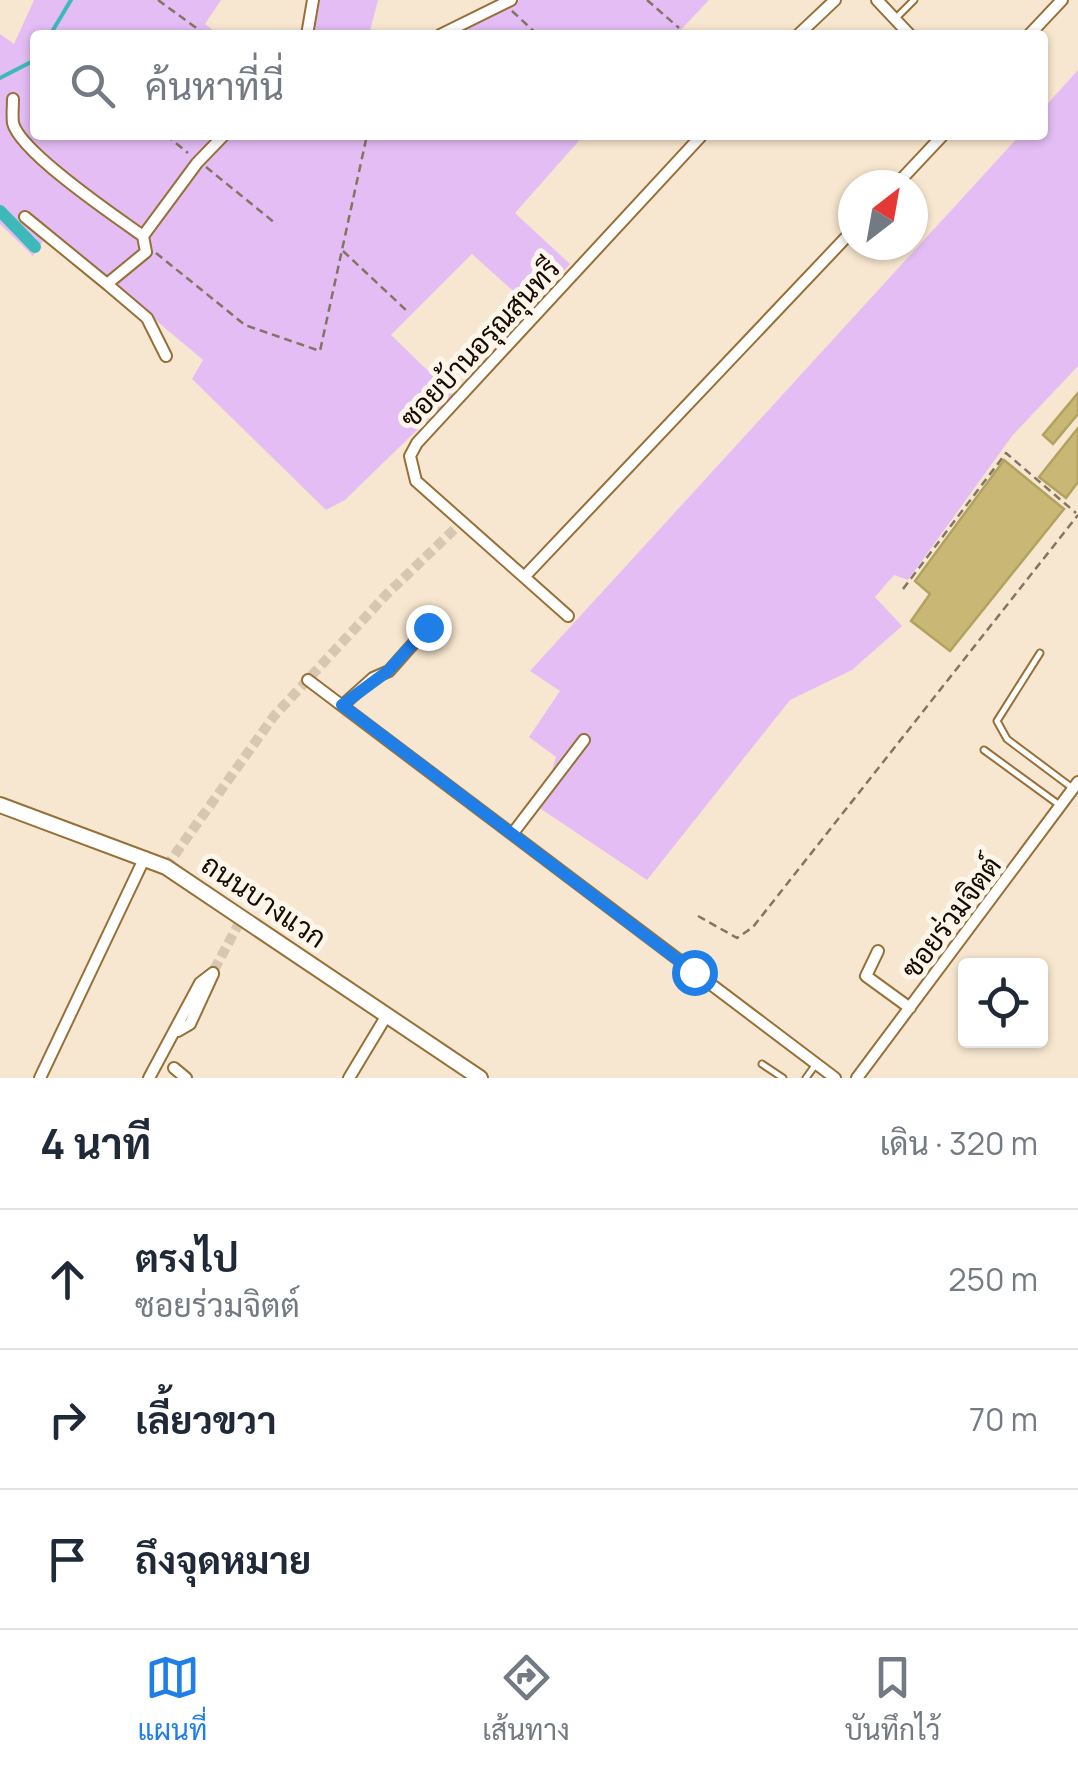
<!DOCTYPE html>
<html lang="th">
<meta charset="utf-8">
<style>
:root{--surface:#fff;--page:#f6f6f7;--text:#1f2937;--muted:#747a83;--line:#e0e1e3;--accent:#207ee7}
body{margin:0;font-family:Manrope,Sarabun,sans-serif;background:var(--page);color:var(--text)}
.controls{position:absolute;right:30px;bottom:30px;display:grid;overflow:hidden;border-radius:10px;box-shadow:0 2px 8px #0004}
.controls button{width:90px;height:90px;display:grid;place-items:center;padding:0;border:0;border-bottom:2px solid var(--line);background:var(--surface);color:var(--text);font:50px sans-serif}
.compass{position:absolute;left:838px;top:170px;width:90px;height:90px;border-radius:50%;background:var(--surface);box-shadow:0 2px 8px #0004;rotate:31deg}
.stop{position:absolute;width:30px;height:30px;margin:-22px;border:8px solid #207ee7;border-radius:50%;background:#fff}
.stop.end{background:#207ee7;border-color:#fff;box-shadow:0 2px 10px #0008}
.list{margin:0;padding:0;list-style:none}
h2{display:flex;justify-content:space-between;align-items:center;height:130px;margin:0;padding:0 40px;font-size:42px}
h2 small{font-size:32px;font-weight:400;color:var(--muted)}
.list li{display:grid;grid-template-columns:65px 1fr auto;gap:30px;align-items:center;box-sizing:border-box;height:140px;padding:0 40px;border-top:2px solid var(--line)}
.list b{display:block;font-size:38px;white-space:nowrap}
.list p{margin:0;font-size:32px;white-space:nowrap;color:var(--muted)}
.list em{font-size:32px;font-style:normal;color:var(--muted)}
.icon{flex:none;width:55px;height:55px;fill:none;stroke:currentColor;stroke-width:2;stroke-linecap:round;stroke-linejoin:round}
.map{position:relative;flex:none;width:1078px;height:1078px;overflow:hidden}
.search{position:absolute;background:var(--surface);box-shadow:0 2px 8px #0004;left:30px;right:30px;top:30px;height:110px;display:flex;align-items:center;gap:25px;box-sizing:border-box;padding:0 35px;border-radius:10px;color:var(--muted);font-size:38px}
.sheet{height:550px;background:var(--surface)}
nav{display:flex;justify-content:space-around;align-items:center;box-sizing:border-box;height:140px;border-top:2px solid var(--line);background:var(--surface);font-size:28px;color:var(--muted)}
nav a{display:grid;justify-items:center;gap:5px}
nav .on{color:var(--accent)}
.map>svg:first-child{display:block}
.green{fill:#e3bdf4}
.lines{fill:none;stroke-linecap:round;stroke-linejoin:round}
.stream{stroke:#3db9ba;stroke-width:4}
.canal{stroke:#3db9ba;stroke-width:12}
.building{fill:#c9b875;stroke:#b2a15f;stroke-width:2.5}
.minor-tunnel{stroke:#d7c6b1;stroke-width:10;stroke-dasharray:10 5;stroke-linecap:butt}
.service-casing{stroke:#977037;stroke-width:9}
.minor-casing{stroke:#977037;stroke-width:14}
.secondary-casing{stroke:#977037;stroke-width:18}
.path{stroke:#847463;stroke-width:2.5;stroke-dasharray:8 5;stroke-linecap:butt}
.service{stroke:#fff;stroke-width:5}
.minor{stroke:#fff;stroke-width:10}
.secondary{stroke:#fff;stroke-width:14}
.route{stroke:#207ee7;stroke-width:12}
.labels{text-anchor:middle;stroke-width:10;stroke-linejoin:round;paint-order:stroke}
.street-label{font-size:28px;fill:#190a00;stroke:#fef6ea}
</style>
<div class="map">
<svg width="1078" height="1078" viewBox="0 0 1078 1078">
<rect width="100%" height="100%" fill="#f8e7d0"/>
<!-- green -->
<path class="green" d="M34 0H221L205 24 219 35H35V135H584L515 213 570 264 531 307 472 254 391 335 453 395 345 500 326 510 192 379 203 360 50 231 33 256 0 224V34L14 44Z
M320 0H378L369 35H314Z
M519 0H709L676 35H426Z
M1078 70V366L1012 436 908 580 894 575 875 597 902 626 852 670 790 700 647 880 541 809 556 757 529 737 560 691 530 671 1020 135H1043V109Z"/>
<g class="lines">
<!-- stream -->
<path class="stream" d="M50 35 71 0
M0 78 35 60"/>
<!-- canal -->
<path class="canal" d="M0 211 35 247"/>
</g>
<!-- building -->
<path class="building" d="M1078 393V414L1053 444 1043 435Z
M1078 428V482L1066 498 1039 477Z
M1004 460 1064 509 950 651 911 621 930 594 915 581Z"/>
<g class="lines">
<!-- minor-tunnel -->
<path class="minor-tunnel" d="M166 867 274 716 386 595 463 521
M214 970 238 925"/>
<!-- service casing -->
<g class="service-casing">
<path id="service" d="M895 19 914 0
M1040 653 997 721 1007 739 1071 787
M984 750 1058 804
M762 1064 783 1078
M806 1078 816 1064"/>
</g>
<!-- minor casing -->
<g class="minor-casing">
<path id="minor" d="M877 0 910 35
M307 35 313 0
M440 35 511 0
M798 35 835 0
M1029 35 1062 0
M13 99C13 106 12 116 13 123 20 152 116 217 143 236L146 252 107 284 25 217
M896 185 943 135
M143 236 197 163 224 135
M107 284 147 318 166 356
M526 575 853 230
M568 616 416 481 410 456 417 443 702 135
M308 680 835 1078
M343 705 373 678 389 671 428 627
M513 833 584 740
M878 951 866 976 910 1008
M178 1031 190 1024 213 974
M174 1068 186 1078
M40 1078 145 857
M149 1078 200 983 213 973
M349 1078 387 1015
M857 1078 1078 782"/>
</g>
<!-- secondary casing -->
<g class="secondary-casing">
<path id="secondary" d="M0 805 166 867 480 1078"/>
</g>
<!-- path -->
<path class="path" d="M158 0 206 35
M647 0 679 28
M512 11 538 35
M166 135 188 153
M206 167 275 223
M343 251 407 311
M156 253 245 325 320 351 367 135
M903 589 1006 453 1076 513
M698 916 737 938 753 927 1078 515"/>
<!-- service -->
<use href="#service" class="service"/>
<!-- minor -->
<use href="#minor" class="minor"/>
<!-- secondary -->
<use href="#secondary" class="secondary"/>
</g>
<g class="lines">
<!-- route -->
<path class="route" d="M428 627 388 671 342 705 694 972"/>
</g>
<g class="labels">
<!-- street labels -->
<g class="street-label">
<text transform="translate(480 343) rotate(-47)" y="10">ซอยบ้านอรุณสุนทรี</text>
<text transform="translate(264 901) rotate(34)" y="10">ถนนบางแวก</text>
<text transform="translate(951 917) rotate(-53)" y="10">ซอยร่วมจิตต์</text>
</g>
</g>
</svg>
<div class="controls">
<button><svg class="icon" aria-label="locate" viewBox="0 0 24 24"><circle cx="12" cy="12" r="6"/><path d="M12 2v4M12 18v4M2 12h4M18 12h4"/></svg></button>
</div>
<svg class="compass" viewBox="-18 -18 36 36"><path d="M0-13l5 13h-10z" fill="#e53935"/><path d="M0 13l5-13h-10z" fill="#747a83"/></svg>
<div class="stop" style="left:694px;top:972px"></div>
<div class="stop end" style="left:428px;top:627px"></div>
<div class="search"><svg class="icon" aria-label="search" viewBox="0 0 24 24"><circle cx="10" cy="10" r="6"/><path d="M15 15l6 6"/></svg>ค้นหาที่นี่</div>
</div>
<section class="sheet">
<h2>4 นาที<small>เดิน · 320 m</small></h2>
<ul class="list">
<li><svg class="icon" aria-label="ahead" viewBox="0 0 24 24"><path d="M12 20V5M6 11l6-6 6 6"/></svg><div><b>ตรงไป</b><p>ซอยร่วมจิตต์</p></div><em>250 m</em></li>
<li><svg class="icon" aria-label="right" viewBox="0 0 24 24"><path d="M7 20v-9h11M14 6l5 5-5 5"/></svg><div><b>เลี้ยวขวา</b></div><em>70 m</em></li>
<li><svg class="icon" aria-label="arrive" viewBox="0 0 24 24"><path d="M6 21V4h12l-3 4 3 4H6"/></svg><div><b>ถึงจุดหมาย</b></div></li>
</ul>
</section>
<nav>
<a class="on"><svg class="icon" aria-label="map" viewBox="0 0 24 24"><path d="M3 6l6-2 6 2 6-2v14l-6 2-6-2-6 2zM9 4v14M15 6v14"/></svg>แผนที่</a>
<a><svg class="icon" aria-label="directions" viewBox="0 0 24 24"><path d="M12 3l9 9-9 9-9-9zM9 14v-3h6M13 9l2 2-2 2"/></svg>เส้นทาง</a>
<a><svg class="icon" aria-label="saved" viewBox="0 0 24 24"><path d="M7 4h10v16l-5-4-5 4z"/></svg>บันทึกไว้</a>
</nav>
